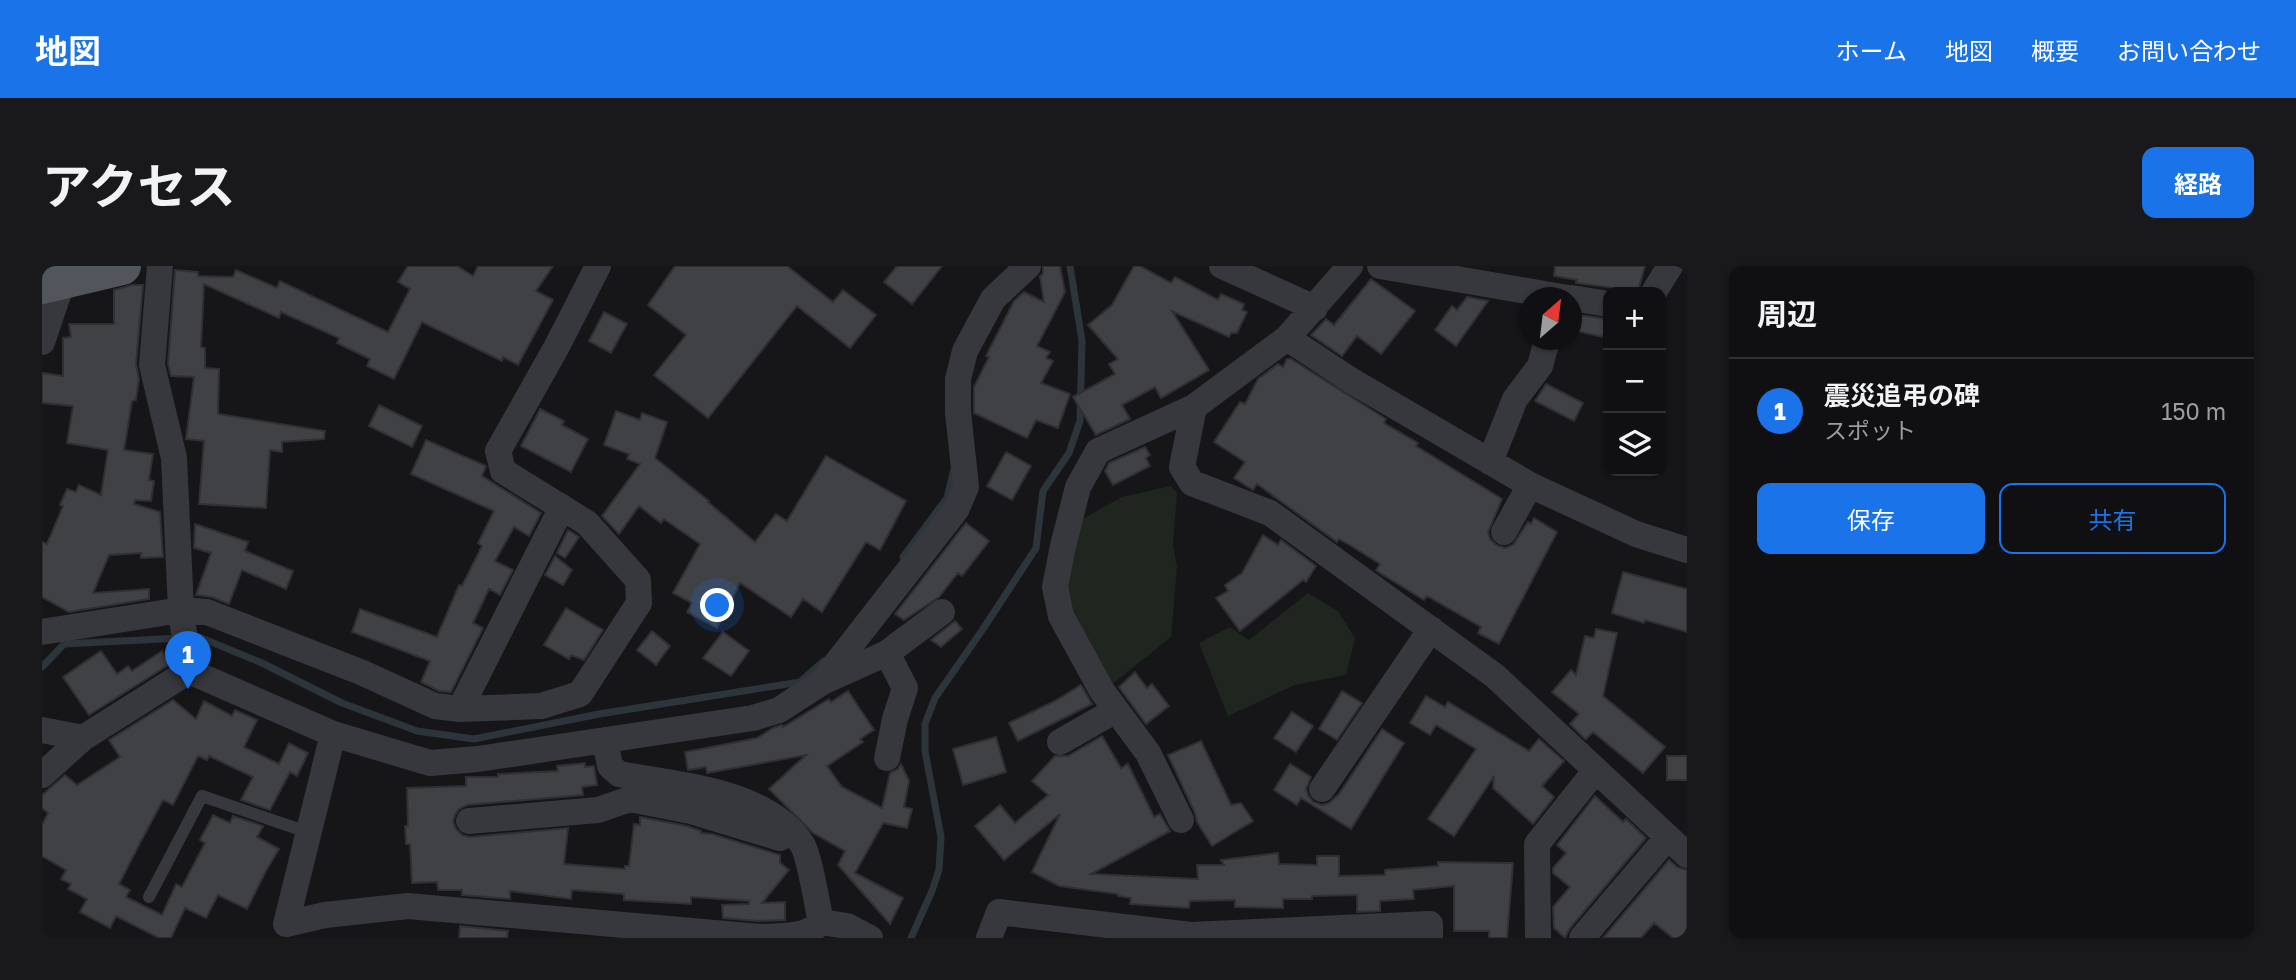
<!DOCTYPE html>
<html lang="ja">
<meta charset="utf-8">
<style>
:root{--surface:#101012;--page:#19191b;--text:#f1f3f6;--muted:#9c9d9f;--line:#303032;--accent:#1a73e8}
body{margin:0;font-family:"Golos Text","Noto Sans JP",sans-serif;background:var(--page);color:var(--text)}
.controls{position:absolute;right:21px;top:21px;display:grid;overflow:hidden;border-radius:14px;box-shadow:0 2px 5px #0004}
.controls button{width:63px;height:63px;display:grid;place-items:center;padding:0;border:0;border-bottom:2px solid var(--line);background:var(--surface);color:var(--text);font:35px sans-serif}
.compass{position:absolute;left:1477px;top:21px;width:63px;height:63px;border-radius:50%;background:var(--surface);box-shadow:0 2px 5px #0004;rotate:28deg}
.you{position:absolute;left:676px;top:340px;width:24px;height:24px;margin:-18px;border:5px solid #fff;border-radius:50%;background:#1a73e8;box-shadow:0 0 0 10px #1a73e833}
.badge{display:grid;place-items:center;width:46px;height:46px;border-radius:50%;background:var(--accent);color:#fff;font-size:23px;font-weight:700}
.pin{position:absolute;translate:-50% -58px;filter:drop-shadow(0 2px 4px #0008)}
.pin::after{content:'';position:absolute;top:37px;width:24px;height:21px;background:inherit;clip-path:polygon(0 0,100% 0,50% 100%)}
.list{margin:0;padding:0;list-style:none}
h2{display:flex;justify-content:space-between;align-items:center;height:91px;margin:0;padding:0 28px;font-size:30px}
h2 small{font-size:23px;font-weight:400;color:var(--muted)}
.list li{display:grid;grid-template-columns:46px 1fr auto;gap:21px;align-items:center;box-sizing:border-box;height:105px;padding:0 28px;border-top:2px solid var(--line)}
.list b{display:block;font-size:26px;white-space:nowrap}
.list p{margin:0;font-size:23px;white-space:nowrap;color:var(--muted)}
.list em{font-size:23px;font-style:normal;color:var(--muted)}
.actions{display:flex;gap:14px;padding:21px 28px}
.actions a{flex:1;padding:16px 0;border:2px solid var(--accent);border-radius:14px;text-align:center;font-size:24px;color:var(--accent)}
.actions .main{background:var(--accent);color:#fff}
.icon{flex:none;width:38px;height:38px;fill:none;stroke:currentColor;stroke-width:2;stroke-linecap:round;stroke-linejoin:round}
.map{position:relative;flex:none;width:1645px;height:672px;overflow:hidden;border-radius:14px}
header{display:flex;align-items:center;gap:42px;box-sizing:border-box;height:98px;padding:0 35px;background:var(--accent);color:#fff}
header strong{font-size:33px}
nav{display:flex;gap:38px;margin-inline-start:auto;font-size:24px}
.intro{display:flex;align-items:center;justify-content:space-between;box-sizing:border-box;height:168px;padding:0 42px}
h1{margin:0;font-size:49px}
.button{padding:18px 32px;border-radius:14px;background:var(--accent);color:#fff;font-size:24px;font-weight:700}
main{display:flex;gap:42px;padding:0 42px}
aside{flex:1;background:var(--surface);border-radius:14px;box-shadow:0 2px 5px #0004}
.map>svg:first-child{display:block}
.green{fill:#1e261f}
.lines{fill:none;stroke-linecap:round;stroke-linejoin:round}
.stream{stroke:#2c353c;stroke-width:7}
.building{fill:#404145;stroke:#303034;stroke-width:2}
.lane{stroke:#37383d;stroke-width:12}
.street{stroke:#37383d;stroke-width:26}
.primary{stroke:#53555c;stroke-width:38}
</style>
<header>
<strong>地図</strong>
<nav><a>ホーム</a><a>地図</a><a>概要</a><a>お問い合わせ</a></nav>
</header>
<div class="intro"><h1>アクセス</h1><a class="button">経路</a></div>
<main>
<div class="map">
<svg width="1645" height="672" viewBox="0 0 1645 672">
<rect width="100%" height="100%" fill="#161618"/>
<!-- green -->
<path class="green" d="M1129 220 1135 227 1131 278 1135 301 1129 371 1068 420 1029 342 1024 310 1035 256 1080 231Z
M1266 327 1296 345 1313 372 1304 409 1253 419 1186 450 1157 377 1188 361 1207 374Z"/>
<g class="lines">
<!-- stream -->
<path class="stream" d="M861 291 905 232 912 203
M0 401 22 378 157 371 220 397 300 437 375 465 432 473 557 448 758 416 782 395
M869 672 890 625 897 604 899 571 883 485V458L893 432 941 363 994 282 1001 225 1027 187 1038 155 1040 75 1028 0"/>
</g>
<!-- building -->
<path class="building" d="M366 0H415L431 10 436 0H511L494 25 511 34 476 99 461 91 460 95 380 56 352 113 325 100 328 93 295 77 297 72 239 46 237 52 162 18 159 81 163 82V102L177 103 176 148 283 165 282 173 240 176V186L228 184 224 242 157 238 162 175 144 173 152 111 129 110 126 98 133 4 156 6V10L191 11 194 4 235 22 238 15 346 66 368 23 356 16Z
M633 0H745L791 36 801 24 834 49 808 82 755 40 666 152 612 109 644 69 606 39Z
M855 0H900L870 38 842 16Z
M1001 0H1018L1023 26 995 80 1008 86 1004 92 1011 95 999 117 1028 128 1016 162 994 154 985 172 932 147V121L947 91 944 90 972 35 982 26 1002 36 998 10 1001 8Z
M1092 0H1098L1129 17 1133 11 1176 34 1179 28 1202 38 1200 44 1205 46 1195 67H1189L1187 71 1130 45 1167 104 1119 132 1113 121 1080 139 1088 153 1054 169 1031 131 1073 108 1067 98 1076 93 1046 59 1070 39Z
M1513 0H1603L1596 25 1534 17 1535 14 1512 10Z
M1329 13 1373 45 1339 88 1315 70 1300 90 1269 69 1284 53 1292 59Z
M90 19H101L94 98 97 113 94 134 90 135 82 184 111 188 107 214 112 215 109 235 93 234 92 238 118 246 121 291 99 292V287L67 289 51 327 107 323V333L27 346 0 331V276L5 278 21 240 18 239 25 223 34 226 37 219 59 229 66 184 25 177 31 140 0 137V107L21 110V72L29 71 27 58H72V24Z
M1425 31 1446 35 1414 80 1393 64 1410 40 1415 44Z
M562 46 585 58 569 87 547 75Z
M1530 48 1566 53V72L1530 64Z
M1245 93H1249L1344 153 1342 157 1376 177 1374 180 1460 233 1446 266 1448 273 1454 279 1463 282 1471 279 1486 256 1489 258 1492 252 1515 266 1457 378 1436 367 1439 361 1385 330 1382 334 1338 307 1334 304 1338 298 1306 278 1297 273 1295 276 1215 218 1211 224 1192 212 1203 196 1172 176 1198 136 1203 138 1216 113 1236 98 1241 101Z
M1504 118 1541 137 1532 155 1493 135Z
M337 139 380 160 370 181 327 160Z
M498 143 522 155 520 159 546 173 529 206 479 180Z
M574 145 598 154 600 147 625 156 613 192 667 235 666 236 713 276 734 248 745 255 784 190 864 235 838 284 824 276 780 346 761 333 749 351 698 317 675 362 645 346 650 337 631 327 658 278 622 253 619 257 597 240 577 268 560 250 598 198 585 193 587 188 562 179Z
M384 174 444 200 440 210 499 247 487 270 472 261 453 295 471 304 458 329 447 323 431 357 441 362 409 426 397 425 379 416 388 395 310 366 318 343 395 371 417 319 420 320 440 280 436 277 452 245 369 208Z
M1103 181 1108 189 1104 192 1108 200 1071 219 1063 205 1067 197Z
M964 186 989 200 970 234 945 220Z
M924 257 947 275 920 310 916 307 897 331 862 354 853 348Z
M153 258 206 276 203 285 251 305 244 323 200 304 187 338 170 331 154 329 169 287 152 282Z
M526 264 537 271 523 292 515 287Z
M1221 269 1236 279 1239 274 1274 300 1264 316 1261 314 1198 365 1174 332 1186 325 1183 319 1200 307Z
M513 290 530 304 521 319 503 309Z
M1581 306 1645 323V366L1603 354 1602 357 1570 347Z
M524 342 561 364 542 394 529 389 527 393 502 379Z
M913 355 920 363 899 381 889 374Z
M1554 363 1575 367 1561 430 1623 481 1601 507 1551 466 1544 473 1542 472 1528 458 1537 448 1510 426 1529 404 1534 409 1543 370 1552 372Z
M610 365 628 380 614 399 595 384Z
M681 366 707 385 689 410 661 392Z
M59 385 75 408 86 400 90 405 120 385 128 398 47 449 21 411Z
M1093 406 1105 422 1110 418 1127 440 1104 458 1077 421Z
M1039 419 1050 438 976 475 967 457 1013 435Z
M806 425 832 464 818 473 821 476 785 500 800 521 840 542 848 507 856 503 859 498 867 515 862 541 870 543 865 562 841 557 813 607 861 632 848 658 796 599 803 585 771 567 727 523 764 489 665 507 664 501 646 504 643 486 715 472 731 462 740 459 741 461 787 433 789 436Z
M1300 425 1320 437 1295 474 1277 463Z
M1384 430 1403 441 1406 436 1487 485 1497 473 1522 495 1500 520 1512 531 1491 558 1451 522 1452 510 1412 570 1386 553 1434 483 1394 459 1388 469 1368 457Z
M131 434 154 453 162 435 190 450 193 444 215 454 202 481 237 498 247 477 266 487 255 510 248 506 228 544 199 534 211 511 167 490 165 494 156 490 131 539 121 534 97 579 77 618 88 624 84 631 120 649 134 618 140 621 163 577 158 574 171 549 188 557 191 550 221 560 215 571 237 583 224 605 205 643 176 629 164 652 143 642 129 672H117L74 650 68 662 38 646 45 633 26 623 29 618 19 613 24 604 0 590V559L6 547 0 542V529L23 509 35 519 78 491 67 474Z
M1250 446 1271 460 1254 486 1232 472Z
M1340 463 1362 477 1309 563 1259 532 1255 539 1232 524 1248 498 1269 511 1264 523 1266 529 1271 536 1280 539 1287 537 1297 528Z
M1060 470 1079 502 1086 498 1112 551 1118 548 1128 565 1049 608 1156 613 1155 599H1182L1179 594 1236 587 1237 598 1275 599V590H1297V610L1343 609V604L1396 600V596L1471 597 1465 672H1447V665H1412V620L1371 624 1372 633 1338 635V645L1315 646V629L1270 630V633H1241V642L1193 641V634L1148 635 1147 642 1088 638 1089 632 1076 630V628L1017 620 990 606 1018 548 962 594 933 560 958 539 973 557 1006 529 990 515 1013 490H1026Z
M954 471 964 506 921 519 911 483Z
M1159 475 1189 539 1199 537 1211 555 1170 580 1155 556 1153 547 1126 489Z
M1625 490H1645V514H1625Z
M543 497V501L552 500 555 519 540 521 541 529 425 539 417 543 413 549 411 556 414 563 420 569 428 571 526 562 522 598 583 603V600H587L592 558 598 559V551L645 560 659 565V567L670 568 738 589V597L747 604 720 637 743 636V654L716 655 681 652 680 639 707 638V635L649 631V638L582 634V628L530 624 529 633 468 625V633L420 629V624H396L395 616 370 617 368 578H364L363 560H366L365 522 424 520V511H456V508L516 505 515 500Z
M1553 530 1581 556 1584 553 1604 572 1528 662 1523 672 1512 662 1511 641 1528 621 1511 607V602L1524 587 1515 579Z
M1627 594 1635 601 1645 604V672H1631L1612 657 1599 672H1561Z
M418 660 466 665 465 672H417Z"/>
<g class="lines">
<!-- lane -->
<path class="lane" d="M107 631 160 530 268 567"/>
<!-- street -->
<path class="street" d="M118 0 110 99 132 192 139 344 147 405
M1180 0 1273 42
M1308 0 1245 72 1152 141 1140 201 1150 217 1228 247 1453 410 1645 589
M1338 0 1526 32
M1612 26 1628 0
M1530 32 1566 38
M1245 72 1310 115 1488 219 1594 268 1645 284
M0 76 21 14
M1448 196 1473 133 1498 100 1505 74
M1462 266 1488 219
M0 366 139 344 165 346 321 407 393 440 418 443 499 440 538 428 597 337 596 314 545 257 461 205 456 185 514 82 556 0
M845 387 900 346
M783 415 845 387 863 422 853 453 845 492
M418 443 520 241
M0 464 41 472
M291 468 244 658 283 649 366 640 718 671C739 670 765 672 779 656
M563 474 568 500 577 508C635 519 725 524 760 578 768 591 775 639 779 656L805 660 828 672
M1018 476 1074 444
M0 509 41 472 147 405 291 468 388 497 436 493 711 452 737 444 779 417 914 244 924 221 916 146V113L923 85 951 33 986 0
M1280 523 1389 363
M1139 554 1106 487 1060 425 1019 350 1013 321 1021 280 1036 221 1056 185 1152 141
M427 555 556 544 588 533 649 545 738 572 748 565
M947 672 957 646 1149 669 1388 658V672
M1496 672 1495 578 1554 504
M1540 672 1625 572"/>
<!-- primary -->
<path class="primary" d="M0 19 80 0"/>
</g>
</svg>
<div class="controls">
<button>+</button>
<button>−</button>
<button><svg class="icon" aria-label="layers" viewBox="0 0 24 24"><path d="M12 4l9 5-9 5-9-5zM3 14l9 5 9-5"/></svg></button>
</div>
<svg class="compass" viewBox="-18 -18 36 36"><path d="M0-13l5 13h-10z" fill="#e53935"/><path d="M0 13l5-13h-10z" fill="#9c9d9f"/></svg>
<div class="you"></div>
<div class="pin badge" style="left:146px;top:423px">1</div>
</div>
<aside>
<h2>周辺<small></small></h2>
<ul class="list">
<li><span class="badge">1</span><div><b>震災追弔の碑</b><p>スポット</p></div><em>150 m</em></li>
</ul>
<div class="actions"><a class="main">保存</a><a>共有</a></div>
</aside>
</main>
